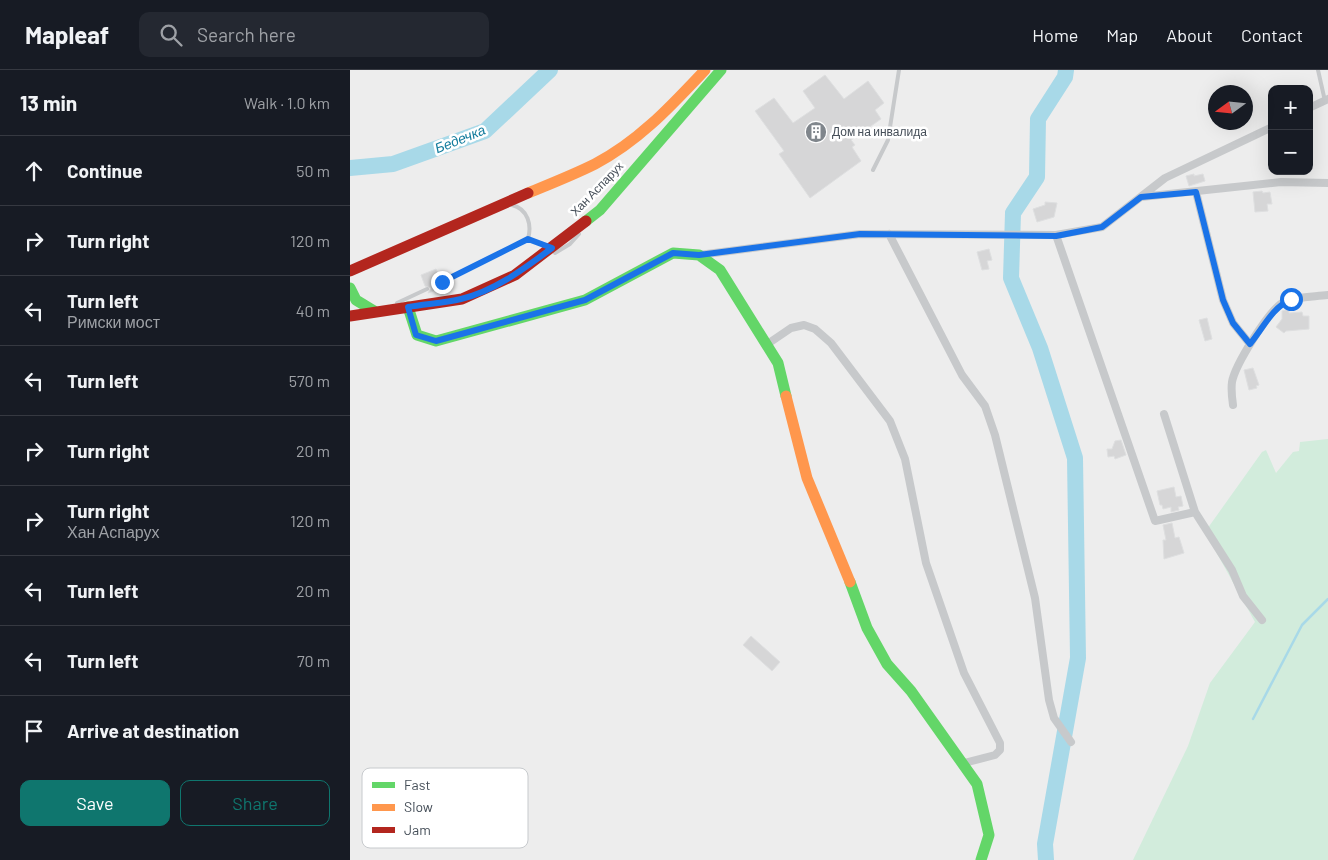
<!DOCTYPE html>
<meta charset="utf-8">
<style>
:root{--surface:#171b24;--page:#242831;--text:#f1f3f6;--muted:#9ea1a6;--line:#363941;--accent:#0f766e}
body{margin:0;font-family:Barlow,sans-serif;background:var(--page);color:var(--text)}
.controls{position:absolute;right:15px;top:15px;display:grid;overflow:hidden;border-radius:10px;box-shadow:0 5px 20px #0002}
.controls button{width:45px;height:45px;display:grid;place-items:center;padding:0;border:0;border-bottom:1px solid var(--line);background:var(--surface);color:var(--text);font:25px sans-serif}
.compass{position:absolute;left:858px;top:15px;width:45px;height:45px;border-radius:50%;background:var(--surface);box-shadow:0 5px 20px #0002;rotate:255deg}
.stop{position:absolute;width:15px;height:15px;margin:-11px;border:4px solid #1a73e8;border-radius:50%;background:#fff}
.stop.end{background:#1a73e8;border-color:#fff;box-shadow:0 1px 5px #0008}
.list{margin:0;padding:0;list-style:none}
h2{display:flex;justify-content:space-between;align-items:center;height:65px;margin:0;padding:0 20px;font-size:21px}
h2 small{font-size:16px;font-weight:400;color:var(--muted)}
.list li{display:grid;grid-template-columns:32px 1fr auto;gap:15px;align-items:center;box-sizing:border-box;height:70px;padding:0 20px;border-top:1px solid var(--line)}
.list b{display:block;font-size:19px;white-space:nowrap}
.list p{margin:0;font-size:16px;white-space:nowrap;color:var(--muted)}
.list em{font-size:16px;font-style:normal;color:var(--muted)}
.actions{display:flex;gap:10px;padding:15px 20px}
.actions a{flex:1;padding:11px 0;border:1px solid var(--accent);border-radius:10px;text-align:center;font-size:18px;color:var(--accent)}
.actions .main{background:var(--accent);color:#fff}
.icon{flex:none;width:28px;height:28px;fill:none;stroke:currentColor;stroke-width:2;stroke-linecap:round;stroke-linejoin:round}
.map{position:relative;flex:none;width:978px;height:790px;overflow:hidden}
header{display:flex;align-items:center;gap:30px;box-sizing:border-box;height:70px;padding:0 25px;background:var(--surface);border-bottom:1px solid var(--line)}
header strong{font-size:24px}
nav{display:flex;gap:28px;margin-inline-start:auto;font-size:18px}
.search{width:350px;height:45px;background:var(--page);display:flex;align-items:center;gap:12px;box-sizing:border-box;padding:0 18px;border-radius:10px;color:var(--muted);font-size:19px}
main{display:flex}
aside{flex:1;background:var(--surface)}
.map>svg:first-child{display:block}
.green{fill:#d2ecdc}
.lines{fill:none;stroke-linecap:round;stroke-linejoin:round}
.stream{stroke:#a8d9e8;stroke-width:2.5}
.river{stroke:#a8d9e8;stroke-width:16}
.building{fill:#d6d6d7;stroke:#dedfe0}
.lane{stroke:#c7c9cb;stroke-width:4}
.street{stroke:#c7c9cb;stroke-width:8}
.fast{stroke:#63d668;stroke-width:11}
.slow{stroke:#ff974d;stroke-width:11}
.jam{stroke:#b3261e;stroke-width:11}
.route{stroke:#1a73e8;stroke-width:6}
.labels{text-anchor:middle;stroke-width:5;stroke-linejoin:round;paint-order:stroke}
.poi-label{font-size:12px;fill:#454e58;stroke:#fff;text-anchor:start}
.street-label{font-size:12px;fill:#454e58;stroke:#fff}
.water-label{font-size:14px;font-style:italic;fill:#137c9d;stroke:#fff}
.key{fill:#fff;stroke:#c7cacd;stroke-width:1}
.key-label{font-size:14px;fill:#454e58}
</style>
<header>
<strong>Mapleaf</strong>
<div class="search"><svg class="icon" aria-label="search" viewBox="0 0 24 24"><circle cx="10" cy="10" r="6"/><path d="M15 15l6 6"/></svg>Search here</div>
<nav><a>Home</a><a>Map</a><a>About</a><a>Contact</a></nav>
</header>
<main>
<aside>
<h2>13 min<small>Walk · 1.0 km</small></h2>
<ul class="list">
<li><svg class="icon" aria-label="ahead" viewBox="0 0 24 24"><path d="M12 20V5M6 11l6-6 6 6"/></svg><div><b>Continue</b></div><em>50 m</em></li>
<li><svg class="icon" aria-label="right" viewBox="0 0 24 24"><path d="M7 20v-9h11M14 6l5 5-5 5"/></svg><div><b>Turn right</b></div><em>120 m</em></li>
<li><svg class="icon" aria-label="left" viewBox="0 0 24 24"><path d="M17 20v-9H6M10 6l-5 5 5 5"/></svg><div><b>Turn left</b><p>Римски мост</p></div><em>40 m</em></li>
<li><svg class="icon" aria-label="left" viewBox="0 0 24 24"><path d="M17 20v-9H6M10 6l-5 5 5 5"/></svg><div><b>Turn left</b></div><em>570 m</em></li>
<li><svg class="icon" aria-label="right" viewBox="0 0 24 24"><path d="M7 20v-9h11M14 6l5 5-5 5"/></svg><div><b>Turn right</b></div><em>20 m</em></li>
<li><svg class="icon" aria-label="right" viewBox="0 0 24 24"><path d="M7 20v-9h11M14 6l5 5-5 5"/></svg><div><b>Turn right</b><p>Хан Аспарух</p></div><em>120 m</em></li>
<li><svg class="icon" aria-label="left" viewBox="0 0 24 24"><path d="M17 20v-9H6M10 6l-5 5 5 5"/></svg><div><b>Turn left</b></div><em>20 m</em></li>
<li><svg class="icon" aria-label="left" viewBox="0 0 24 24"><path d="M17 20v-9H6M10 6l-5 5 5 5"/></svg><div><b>Turn left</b></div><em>70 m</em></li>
<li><svg class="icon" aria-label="arrive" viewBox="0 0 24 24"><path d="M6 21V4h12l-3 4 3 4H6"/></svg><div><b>Arrive at destination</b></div></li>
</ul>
<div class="actions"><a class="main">Save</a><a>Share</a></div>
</aside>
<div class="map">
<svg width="978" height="790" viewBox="0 0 978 790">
<rect width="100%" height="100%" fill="#ededed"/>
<!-- green -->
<path class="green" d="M978 369V790H783L838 676 860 613 905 552 855 462 912 382 916 380 926 403 943 382 949 381 950 372Z"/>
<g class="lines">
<!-- stream -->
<path class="stream" d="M903 649 952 555 978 529"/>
<!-- river -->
<path class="river" d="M0 98 43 94 135 61 200 0
M696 790 695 774 728 588 725 388 690 278 661 208 663 143 687 107 688 49 715 7 716 0"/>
</g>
<!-- building -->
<path class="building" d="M475 5 494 29 518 11 534 33 525 40 531 49 501 70 505 75 502 77 511 91 460 128 429 84 434 81 405 41 424 28 443 53 465 38 453 21Z
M844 104V106L853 104 855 111 839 116 836 106Z
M912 121 913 123 920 122 922 134H917L918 141 905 142 903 122Z
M695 132 707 133 704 147 687 152 683 139 695 135Z
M639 179 642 190 637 191 639 199 632 200 627 182Z
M86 199 90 209 88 213 94 217 78 223 81 218 75 216 71 205Z
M939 239V243L952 242 953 246H959V259L936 261 934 263 926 257 932 249V241Z
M857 248 862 269 855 271 849 250Z
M903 298 909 315 906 316 907 318 899 320 894 300Z
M771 370 776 385 765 389 764 386 758 387 757 379H762L765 371Z
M824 417 826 427 831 426 833 436 828 437 829 440 821 442V437L813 439 812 435H810L807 421Z
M822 453 825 468 829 467 834 483 814 489 813 470H816L813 455Z
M401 566 430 592 422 601 393 575Z"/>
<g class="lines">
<!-- lane -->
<path class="lane" d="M968 0 975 31
M523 100 538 70 549 0
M162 135C178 139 182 155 178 169
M205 183 220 174 229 164
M92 212 178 169 198 176
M47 233 77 219"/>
<!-- street -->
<path class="street" d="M959 38 978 29
M846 122 873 230 883 253 900 274
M791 127 931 112 978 113
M539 164 612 305 635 336 645 365 685 528 699 630 704 648 721 672
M706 165 805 451 845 442 882 500 893 526 912 550
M349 185 510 164 706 165 752 157 815 108 922 57
M416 275 441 258 454 255 465 259 481 273 540 351 555 389 576 493 614 603 650 673V680L645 685 614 693
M883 335C882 328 881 319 882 312 885 295 918 242 932 233 946 226 963 227 978 225
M814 344 845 442"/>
<!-- fast -->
<path class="fast" d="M236 151 250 140 371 0
M0 218 6 230 24 241
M58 237 67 265 86 271 235 230 323 183 349 185 370 200 428 293 436 326
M500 512 517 558 537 594 561 621 627 714 639 765 631 790"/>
<!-- slow -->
<path class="slow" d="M178 123C200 114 223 105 245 94 289 71 321 36 355 0
M436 326 457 408 500 512"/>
<!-- jam -->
<path class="jam" d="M0 201 178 123
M0 246 112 229 165 205 236 151"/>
</g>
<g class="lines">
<!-- route -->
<path class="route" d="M92 212 178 169 202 178C175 198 145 221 111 229 94 233 75 234 58 237L66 265 86 271 235 230 323 183 349 185 510 164 706 166 752 157 791 127 846 122 873 230 883 253 900 274C914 257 921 239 941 229"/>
</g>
<!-- icons -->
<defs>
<g id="building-disc" transform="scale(1.125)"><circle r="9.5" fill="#80868c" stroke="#fff"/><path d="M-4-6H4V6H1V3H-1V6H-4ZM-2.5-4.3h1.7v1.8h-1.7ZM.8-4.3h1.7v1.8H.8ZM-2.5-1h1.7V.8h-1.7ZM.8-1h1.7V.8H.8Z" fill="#fff"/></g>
</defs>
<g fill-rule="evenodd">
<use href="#building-disc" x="466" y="62"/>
</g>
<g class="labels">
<!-- poi labels -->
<g class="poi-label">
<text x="482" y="66">Дом на инвалида</text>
</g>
<!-- street labels -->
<g class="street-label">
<text transform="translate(247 119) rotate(-46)" y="4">Хан Аспарух</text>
</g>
<!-- water labels -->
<g class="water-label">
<text transform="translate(110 69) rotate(-22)" y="5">Бедечка</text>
</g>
</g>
<!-- legend -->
<rect x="12" y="698" width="166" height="80" rx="8" class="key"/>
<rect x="22" y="712" width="23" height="6" fill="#63d668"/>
<rect x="22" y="734" width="23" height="7" fill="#ff974d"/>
<rect x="22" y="757" width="23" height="6" fill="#b3261e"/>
<g class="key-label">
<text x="54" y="720">Fast</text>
<text x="54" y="742">Slow</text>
<text x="54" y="765">Jam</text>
</g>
</svg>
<div class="controls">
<button>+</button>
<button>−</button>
</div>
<svg class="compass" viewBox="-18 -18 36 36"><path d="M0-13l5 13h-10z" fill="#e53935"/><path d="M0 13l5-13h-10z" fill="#9ea1a6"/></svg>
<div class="stop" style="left:941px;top:229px"></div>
<div class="stop end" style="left:92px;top:212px"></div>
</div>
</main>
